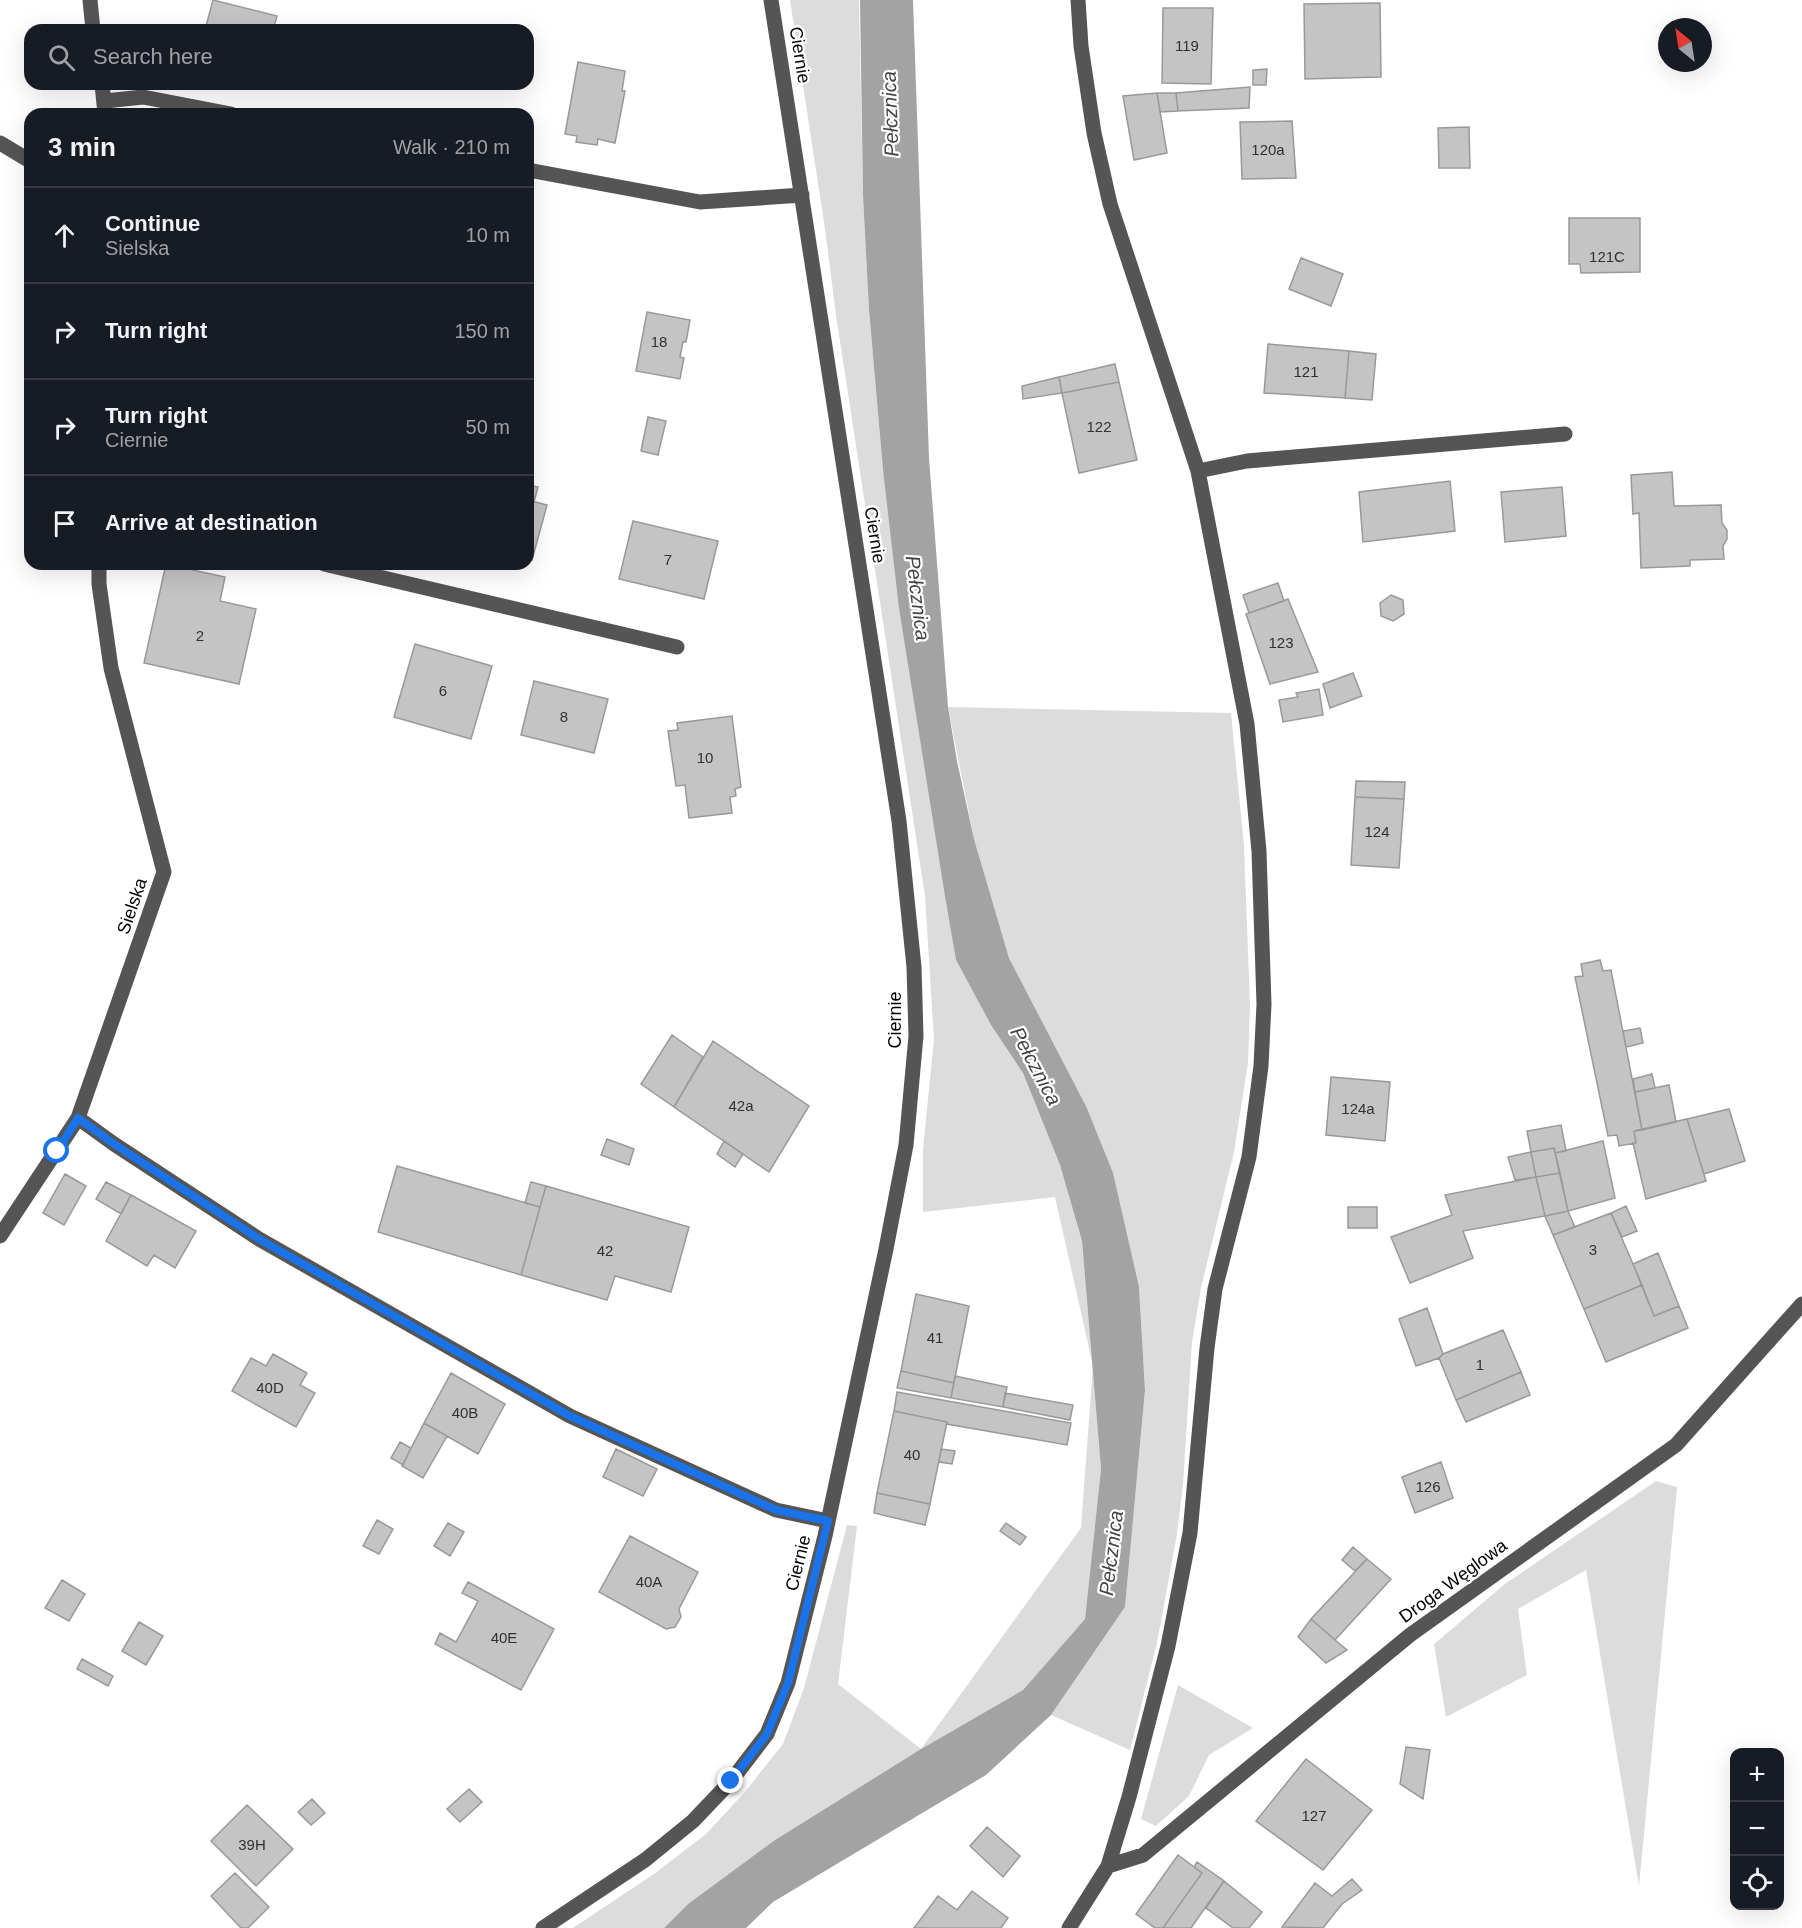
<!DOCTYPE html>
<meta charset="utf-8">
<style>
:root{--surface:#171b24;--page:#20242c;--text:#f1f3f6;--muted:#9ea1a6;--line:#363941}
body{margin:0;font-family:Helvetica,sans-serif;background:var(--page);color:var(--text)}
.controls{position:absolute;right:18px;bottom:18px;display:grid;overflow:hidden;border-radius:12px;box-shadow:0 6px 24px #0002}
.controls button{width:54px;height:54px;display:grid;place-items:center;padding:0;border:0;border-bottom:2px solid var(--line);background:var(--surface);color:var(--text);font:30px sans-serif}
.compass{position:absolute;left:1658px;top:18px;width:54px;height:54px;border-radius:50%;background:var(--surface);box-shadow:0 6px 24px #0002;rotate:330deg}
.stop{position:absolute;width:18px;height:18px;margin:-14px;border:4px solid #1a73e8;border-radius:50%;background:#fff}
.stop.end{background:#1a73e8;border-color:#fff;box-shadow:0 2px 6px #0008}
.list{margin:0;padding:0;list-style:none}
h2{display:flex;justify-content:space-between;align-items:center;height:78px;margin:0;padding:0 24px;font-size:26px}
h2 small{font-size:20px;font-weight:400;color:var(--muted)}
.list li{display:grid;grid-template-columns:39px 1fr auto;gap:18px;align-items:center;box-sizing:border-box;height:96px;padding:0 24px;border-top:2px solid var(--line)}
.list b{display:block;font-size:22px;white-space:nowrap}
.list p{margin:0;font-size:20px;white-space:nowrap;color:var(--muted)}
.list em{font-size:20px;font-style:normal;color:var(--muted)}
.icon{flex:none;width:33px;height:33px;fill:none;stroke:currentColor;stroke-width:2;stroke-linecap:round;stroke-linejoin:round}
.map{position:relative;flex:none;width:1802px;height:1928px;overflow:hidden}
.search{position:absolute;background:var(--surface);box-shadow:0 6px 24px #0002;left:24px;top:24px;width:510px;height:66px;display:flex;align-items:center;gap:15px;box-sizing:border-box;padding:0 21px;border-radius:18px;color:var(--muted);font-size:22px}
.panel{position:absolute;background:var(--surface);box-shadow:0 6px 24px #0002;left:24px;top:108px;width:510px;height:462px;border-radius:18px}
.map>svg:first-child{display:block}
.green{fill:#dcdcdc}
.water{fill:#a3a3a3}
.building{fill:#c4c4c4;stroke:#999;stroke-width:1.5}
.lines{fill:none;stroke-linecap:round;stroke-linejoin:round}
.minor{stroke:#555;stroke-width:15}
.route{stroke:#1a73e8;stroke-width:8}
.labels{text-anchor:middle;stroke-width:4.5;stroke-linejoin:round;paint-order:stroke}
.number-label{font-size:15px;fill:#313131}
.street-label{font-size:18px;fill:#000;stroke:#fff}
.water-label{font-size:20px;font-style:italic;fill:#444;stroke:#fff}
</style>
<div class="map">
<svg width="1802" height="1928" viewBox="0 0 1802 1928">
<rect width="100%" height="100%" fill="#fff"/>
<!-- green -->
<path class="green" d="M790 0H859L863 196 869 310 883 470 956 960 991 1025 1023 1073 1060 1165 1082 1241 1101 1469 1085 1619 1023 1690 921 1749 775 1840 688 1904 664 1928H573L654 1874 706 1834 744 1793 783 1744 804 1688 847 1525 857 1526 838 1684 921 1749 1081 1528 1093 1366 1055 1197 923 1212V1149L934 1039 925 896 836 315 825 229Z
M948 707 1231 713 1244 846 1250 1005 1248 1063 1234 1152 1201 1288 1192 1342 1183 1485 1177 1534 1157 1643 1130 1750 1051 1715 1125 1607 1145 1390 1139 1287 1086 1106 1009 958 974 839Z
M1656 1481 1677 1487 1639 1886 1586 1570 1518 1609 1527 1675 1446 1717 1434 1644 1505 1584Z
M1178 1685 1253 1728 1209 1755 1189 1796 1156 1826 1141 1819Z"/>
<!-- water -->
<path class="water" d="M860 0H913L929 458 948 707 957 761 974 839 1009 958 1086 1106 1113 1173 1139 1287 1145 1390 1125 1607 1051 1715 986 1775 773 1902 746 1928H664L688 1904 775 1840 921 1749 1023 1690 1085 1619 1101 1469 1082 1241 1060 1165 1023 1073 991 1025 956 960 945 896 899 608 883 470 869 310 863 196Z"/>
<!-- building -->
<path class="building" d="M213 0 277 16 273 30H205Z
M1380 3 1381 77 1305 79 1304 4Z
M1163 8H1213L1211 84 1162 83Z
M578 62 625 71 622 91H625L615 143 598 139 597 145 576 142 577 136 565 134Z
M1267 69 1266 85H1253V70Z
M1250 87 1249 108 1178 111 1176 93Z
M1157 93 1167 153 1134 160 1123 96Z
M1157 93H1176L1178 111 1160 112Z
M1292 121 1296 178 1242 179 1240 122Z
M1469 127 1470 168H1439L1438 128Z
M1569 218H1640V272L1581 273 1580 264H1569Z
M1301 258 1343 274 1331 306 1289 289Z
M647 312 690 320 686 342H683L680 357 684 358 680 379 636 371Z
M1268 344 1349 351 1345 398 1264 393Z
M1349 351 1376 354 1372 400 1345 398Z
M1115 364 1119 382 1062 393 1059 377Z
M1059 377 1062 393 1023 399 1022 386Z
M1119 382 1137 460 1079 473 1062 393Z
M648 417 666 421 658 455 641 451Z
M1672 472 1674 506 1721 505 1722 523 1727 530V539L1723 546 1724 559 1690 560V566L1641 568 1639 513 1633 514 1631 475Z
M1450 481 1455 531 1363 542 1359 492Z
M528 485 538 487 534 502 528 500Z
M1562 487 1566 536 1505 542 1501 492Z
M528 500 547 505 532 560 528 559Z
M633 521 718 541 704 599 619 579Z
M166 564 225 577 220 601 256 609 239 684 144 663Z
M1278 583 1284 601 1249 613 1243 595Z
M1391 595 1403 600 1404 614 1393 621 1381 616 1380 603Z
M1288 599 1318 672 1270 684 1246 614Z
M415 644 492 666 471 739 394 717Z
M1353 673 1362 696 1330 708 1323 684Z
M534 681 608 699 594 753 521 735Z
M1319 689 1323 715 1283 722 1279 700 1298 697 1296 693Z
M732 716 741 787 735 789 736 796 730 797 732 813 689 818 685 785 676 786 668 731 678 730 677 723Z
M1356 781 1405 782 1404 799 1355 797Z
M1355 797 1404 799 1399 868 1351 865Z
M1600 960 1603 971 1611 970 1642 1130 1634 1131 1636 1143 1619 1146 1617 1135 1608 1136 1575 977 1583 976 1581 964Z
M1640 1028 1643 1043 1626 1047 1623 1031Z
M672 1035 703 1057 674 1107 641 1084Z
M713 1041 809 1106 769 1172 674 1107Z
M1652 1074 1655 1088 1635 1092 1633 1079Z
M1331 1077 1390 1082 1385 1141 1326 1135Z
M1669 1085 1676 1122 1642 1130 1635 1092Z
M1729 1109 1745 1161 1704 1174 1687 1119Z
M1687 1119 1706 1181 1646 1199 1633 1143H1636L1634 1131Z
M1561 1125 1566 1151 1555 1153 1554 1148 1531 1152 1527 1131Z
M607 1139 634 1149 629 1165 601 1155Z
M724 1141 743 1154 735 1167 717 1154Z
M1603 1141 1615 1198 1568 1211 1555 1153Z
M1554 1148 1560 1173 1536 1177 1531 1152Z
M1531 1152 1536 1177 1515 1180 1508 1157Z
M397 1166 540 1207 521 1275 378 1232Z
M1560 1173 1568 1211 1545 1216 1536 1177Z
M65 1174 86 1186 64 1225 43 1213Z
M1536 1177 1545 1216 1463 1231 1473 1258 1410 1283 1391 1237 1452 1215 1445 1195Z
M106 1182 131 1195 121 1214 96 1199Z
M531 1182 546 1186 540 1207 525 1203Z
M546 1186 689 1227 671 1292 615 1276 607 1300 521 1275Z
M131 1195 196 1231 175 1268 154 1255 147 1266 106 1241Z
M1626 1206 1637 1231 1622 1237 1611 1213Z
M1348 1207H1377V1228H1348Z
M1568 1211 1575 1227 1553 1235 1545 1216Z
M1611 1213 1642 1285 1584 1309 1553 1235Z
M1658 1253 1679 1306 1654 1316 1633 1264Z
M1642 1285 1654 1316 1679 1306 1688 1328 1606 1362 1584 1309Z
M916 1294 969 1306 954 1383 901 1371Z
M1427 1308 1443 1354 1439 1358 1416 1366 1399 1319Z
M1503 1330 1521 1372 1456 1400 1439 1358 1443 1354Z
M273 1354 307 1373 300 1385 315 1393 296 1427 232 1391 251 1358 266 1366Z
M901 1371 954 1383 951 1398 897 1388Z
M1521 1372 1530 1395 1466 1422 1456 1400Z
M451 1373 505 1404 478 1454 424 1423Z
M955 1376 1007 1387 1003 1407 951 1398Z
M897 1392 1071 1423 1067 1445 947 1424V1422L894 1411Z
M1005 1393 1073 1405 1070 1420 1003 1407Z
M894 1411 947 1422 930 1504 877 1493Z
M424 1423 447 1436 423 1478 402 1466Z
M400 1442 411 1448 403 1465 391 1458Z
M616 1449 657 1469 643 1496 603 1477Z
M941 1449 955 1451 952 1464 939 1462Z
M1441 1462 1453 1498 1415 1513 1402 1477Z
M877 1493 930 1504 925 1525 874 1513Z
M377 1520 393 1529 379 1554 363 1546Z
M448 1523 464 1532 450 1556 434 1546Z
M1006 1523 1026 1537 1020 1545 1000 1531Z
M630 1536 698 1572 679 1609 681 1617 675 1627 666 1629 599 1592Z
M1353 1547 1367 1559 1355 1571 1342 1560Z
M1367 1559 1391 1579 1335 1640 1311 1619Z
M62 1580 85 1594 69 1621 45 1608Z
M468 1582 554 1629 521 1690 435 1644 440 1633 456 1642 478 1601 462 1593Z
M1311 1619 1335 1640 1347 1650 1326 1663 1298 1637Z
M139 1622 163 1636 146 1665 122 1651Z
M82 1659 113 1676 108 1686 77 1669Z
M1406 1747 1430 1750 1423 1799 1400 1784Z
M1306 1759 1372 1810 1323 1870 1256 1821Z
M469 1789 482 1802 460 1822 447 1809Z
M312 1799 325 1813 311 1825 298 1812Z
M247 1805 293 1849 256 1886 211 1841Z
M987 1827 1020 1856 1003 1877 970 1846Z
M1178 1855 1202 1873 1163 1928H1155L1136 1914Z
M1197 1862 1224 1881 1191 1928H1163L1202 1873 1194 1867Z
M235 1873 269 1907 248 1928H241L211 1896Z
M1352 1879 1362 1890 1342 1904 1323 1928 1282 1927 1315 1883 1332 1896Z
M1224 1881 1262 1912 1249 1928H1233L1206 1908Z
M972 1891 1008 1918 1001 1928H914L938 1896 957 1910Z"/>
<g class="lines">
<!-- minor -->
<path class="minor" d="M90 0 93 30
M102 84 105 114
M105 101 143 97 231 114
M0 143 30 161
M528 170 700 202 802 195
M1198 471 1247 461 1565 434
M324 564 677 647
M78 1118 114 1144 259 1239 570 1416 776 1510 828 1521
M0 1236 78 1118 164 872 111 668 99 584V564
M1108 1866 1143 1855 1410 1635 1676 1445 1802 1304
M543 1928 645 1860 693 1821 731 1781 767 1734 788 1683 825 1536 886 1249 906 1145 916 1036 914 967 899 821 771 0
M1069 1928 1108 1866 1129 1797 1168 1646 1190 1533 1207 1348 1215 1289 1249 1157 1261 1066 1264 1004 1259 851 1247 724 1198 471 1110 204 1094 133 1081 46 1078 0"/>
</g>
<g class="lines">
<!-- route -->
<path class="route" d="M57 1151 78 1118 114 1144 259 1239 570 1416 776 1510 828 1521 788 1683 767 1734 731 1781"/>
</g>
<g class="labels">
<!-- number labels -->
<g class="number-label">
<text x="1187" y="51">119</text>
<text x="1268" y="155">120a</text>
<text x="1607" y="262">121C</text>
<text x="659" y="347">18</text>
<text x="1306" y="377">121</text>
<text x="1099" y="432">122</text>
<text x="668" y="565">7</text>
<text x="200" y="641">2</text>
<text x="1281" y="648">123</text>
<text x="443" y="696">6</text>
<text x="564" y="722">8</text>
<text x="705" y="763">10</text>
<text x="1377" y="837">124</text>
<text x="741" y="1111">42a</text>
<text x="1358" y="1114">124a</text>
<text x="1593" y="1255">3</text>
<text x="605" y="1256">42</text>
<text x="935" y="1343">41</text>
<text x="1480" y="1370">1</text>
<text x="270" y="1393">40D</text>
<text x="465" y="1418">40B</text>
<text x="912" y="1460">40</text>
<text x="1428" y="1492">126</text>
<text x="649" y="1587">40A</text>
<text x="504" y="1643">40E</text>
<text x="1314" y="1821">127</text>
<text x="252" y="1850">39H</text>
</g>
<!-- street labels -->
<g class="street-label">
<text transform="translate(800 55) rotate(81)" y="6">Ciernie</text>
<text transform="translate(875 535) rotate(81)" y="6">Ciernie</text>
<text transform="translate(132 906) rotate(-71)" y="6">Sielska</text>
<text transform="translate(895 1020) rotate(-90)" y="6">Ciernie</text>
<text transform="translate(798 1563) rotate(-76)" y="6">Ciernie</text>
<text transform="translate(1453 1581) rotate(-36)" y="6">Droga Węglowa</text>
</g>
<!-- water labels -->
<g class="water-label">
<text transform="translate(890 114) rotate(-92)" y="7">Pełcznica</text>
<text transform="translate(918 598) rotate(83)" y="7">Pełcznica</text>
<text transform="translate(1036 1066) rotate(62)" y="7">Pełcznica</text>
<text transform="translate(1111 1553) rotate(-83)" y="7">Pełcznica</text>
</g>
</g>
</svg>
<div class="controls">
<button>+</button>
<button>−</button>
<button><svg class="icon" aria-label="locate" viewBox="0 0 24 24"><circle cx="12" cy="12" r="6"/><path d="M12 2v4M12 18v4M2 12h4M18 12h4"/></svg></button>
</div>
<svg class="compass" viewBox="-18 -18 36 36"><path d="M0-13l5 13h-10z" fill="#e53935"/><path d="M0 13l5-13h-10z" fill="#9ea1a6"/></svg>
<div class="stop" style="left:57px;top:1151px"></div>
<div class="stop end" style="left:731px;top:1781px"></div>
<div class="search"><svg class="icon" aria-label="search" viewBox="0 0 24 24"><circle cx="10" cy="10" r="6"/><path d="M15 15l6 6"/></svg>Search here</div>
<section class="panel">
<h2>3 min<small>Walk · 210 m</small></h2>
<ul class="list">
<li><svg class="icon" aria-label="ahead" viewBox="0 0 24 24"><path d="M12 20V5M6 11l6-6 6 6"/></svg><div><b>Continue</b><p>Sielska</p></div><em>10 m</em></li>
<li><svg class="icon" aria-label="right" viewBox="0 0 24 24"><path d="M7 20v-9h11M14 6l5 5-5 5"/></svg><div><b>Turn right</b></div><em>150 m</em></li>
<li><svg class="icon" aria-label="right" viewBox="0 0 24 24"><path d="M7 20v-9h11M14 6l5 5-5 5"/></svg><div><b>Turn right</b><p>Ciernie</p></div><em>50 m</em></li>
<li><svg class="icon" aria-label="arrive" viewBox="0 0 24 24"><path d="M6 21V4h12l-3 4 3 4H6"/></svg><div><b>Arrive at destination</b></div></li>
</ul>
</section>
</div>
